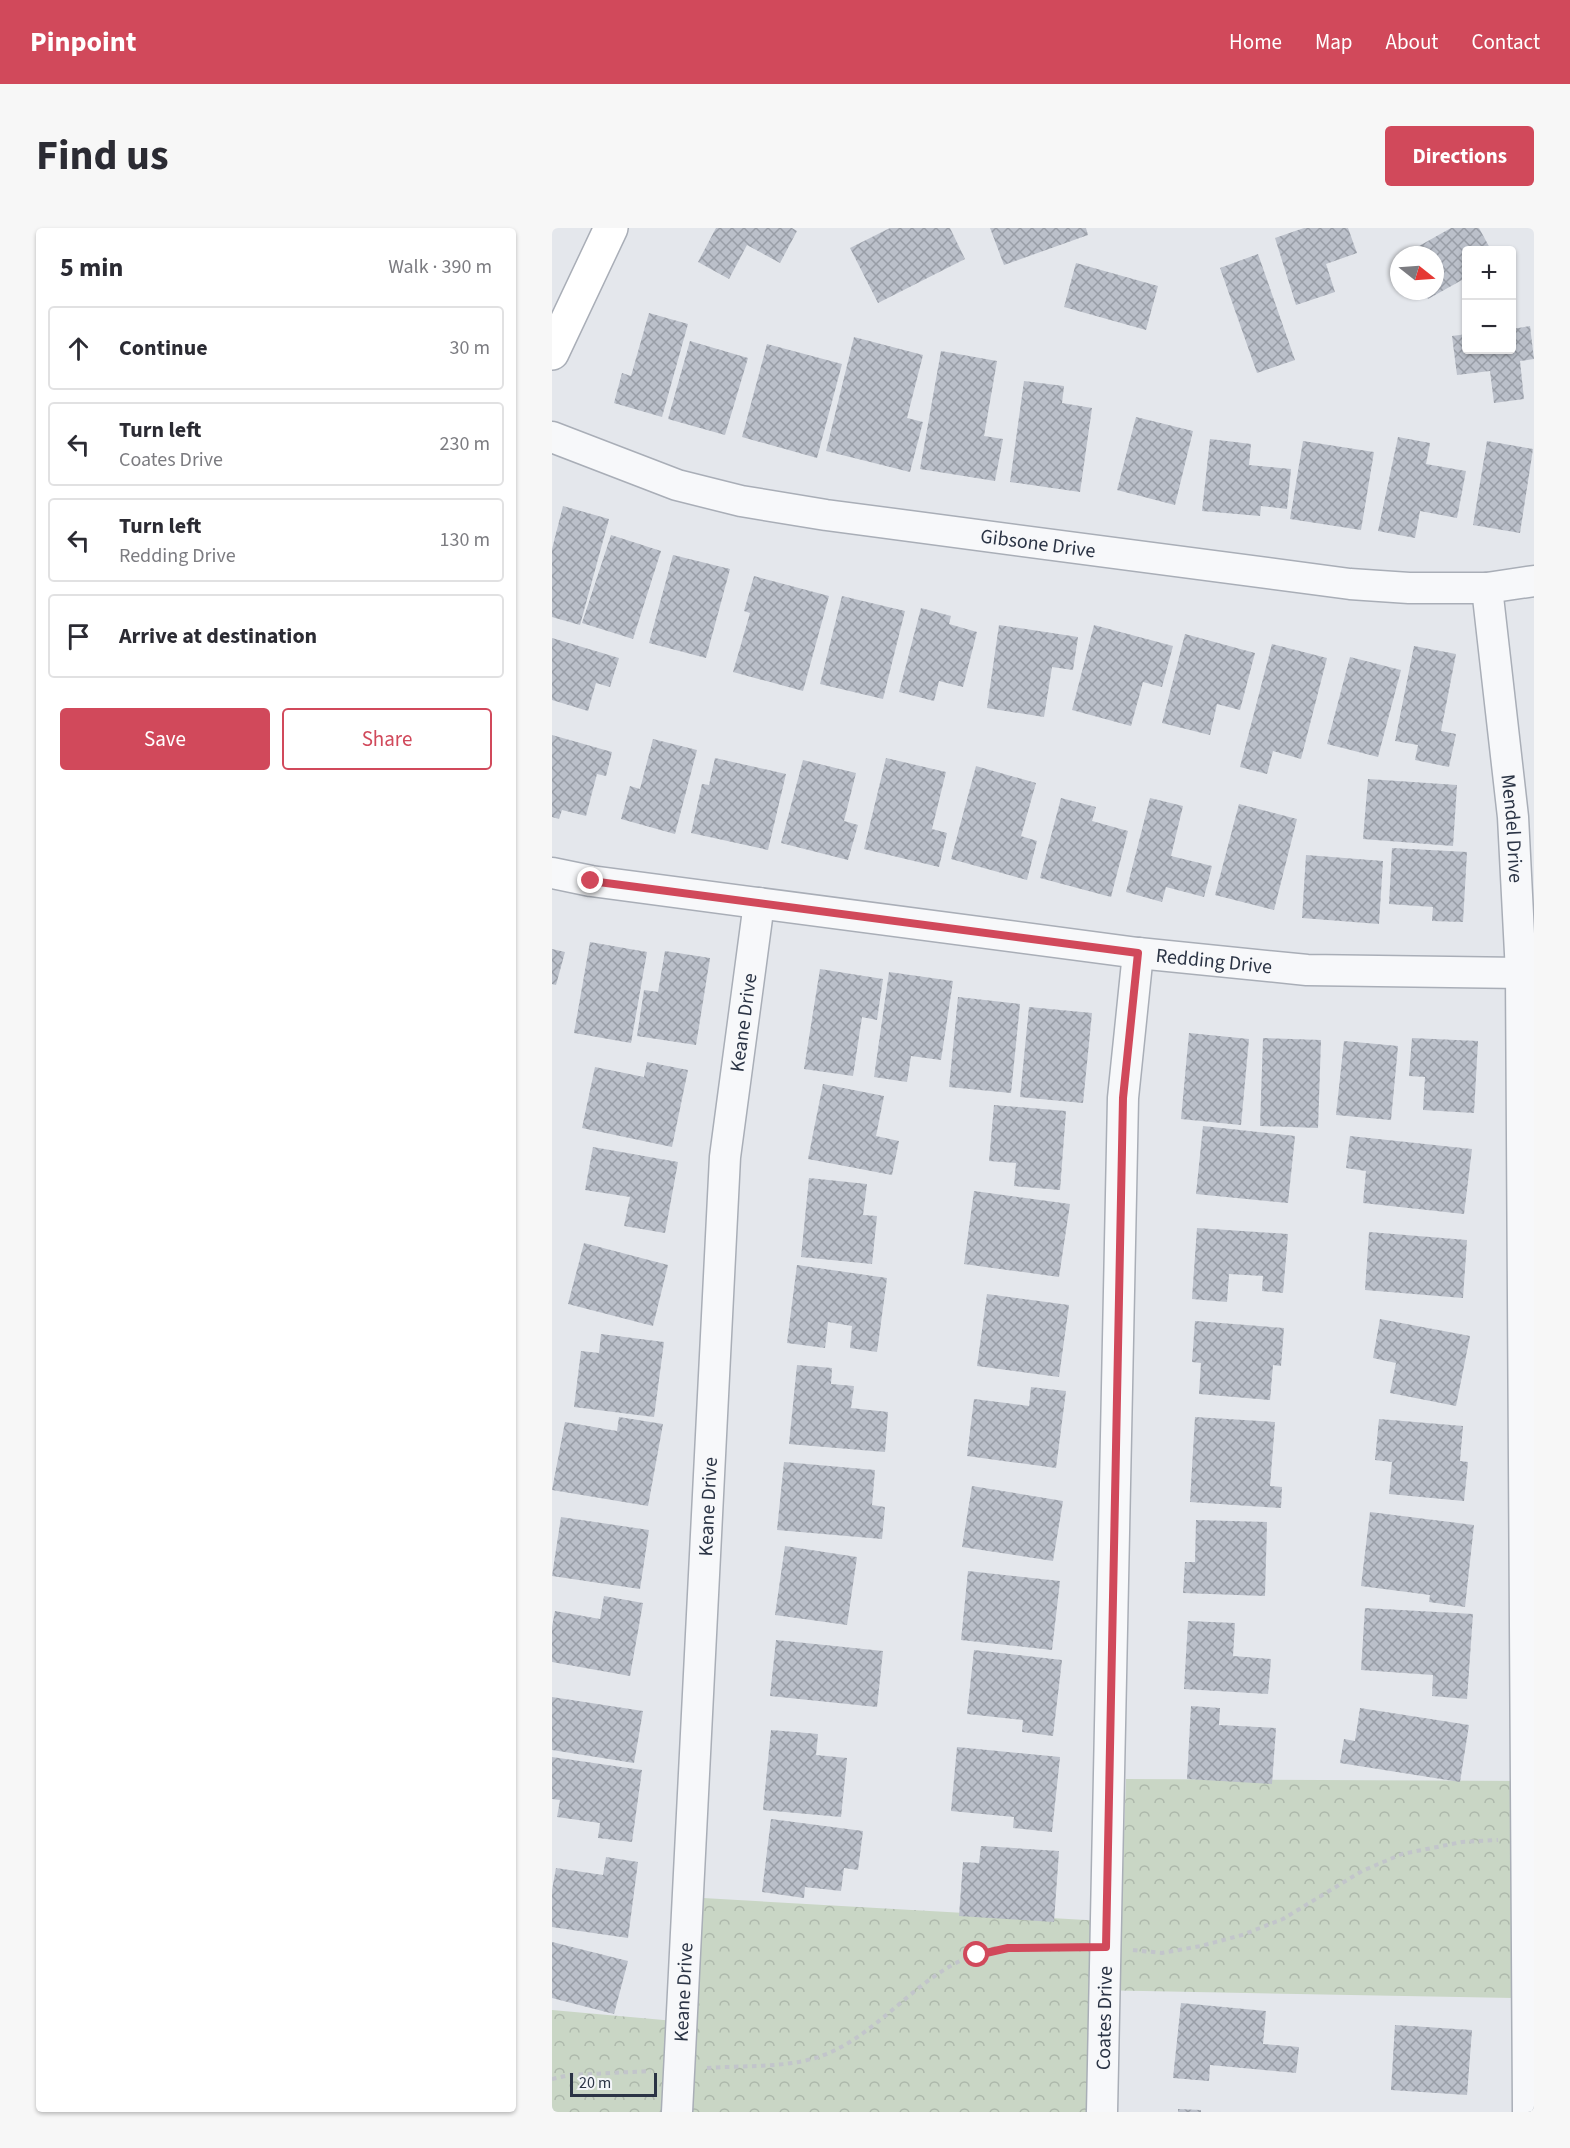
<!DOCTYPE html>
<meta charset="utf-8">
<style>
:root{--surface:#fff;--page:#f7f7f7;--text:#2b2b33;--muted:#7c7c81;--line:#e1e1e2;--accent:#d1495b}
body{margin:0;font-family:"Source Sans 3",sans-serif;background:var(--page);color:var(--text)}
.controls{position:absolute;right:18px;top:18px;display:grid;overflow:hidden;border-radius:6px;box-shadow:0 2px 4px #0004}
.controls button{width:54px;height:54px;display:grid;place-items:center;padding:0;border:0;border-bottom:2px solid var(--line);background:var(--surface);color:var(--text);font:30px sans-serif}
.compass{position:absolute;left:838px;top:18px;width:54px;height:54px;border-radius:50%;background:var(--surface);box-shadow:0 2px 4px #0004;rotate:107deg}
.scale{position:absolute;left:18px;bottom:15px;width:87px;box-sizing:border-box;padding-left:6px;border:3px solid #2b3445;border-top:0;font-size:16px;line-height:21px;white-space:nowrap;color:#2b3445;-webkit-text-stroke:4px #f4f6f9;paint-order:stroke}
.stop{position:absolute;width:18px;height:18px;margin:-14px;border:4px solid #d1495b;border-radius:50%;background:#fff}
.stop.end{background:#d1495b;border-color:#fff;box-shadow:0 2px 6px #0008}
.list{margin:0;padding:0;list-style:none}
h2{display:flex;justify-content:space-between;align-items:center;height:78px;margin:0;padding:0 24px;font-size:26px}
h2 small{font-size:20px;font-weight:400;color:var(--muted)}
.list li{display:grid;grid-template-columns:39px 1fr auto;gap:18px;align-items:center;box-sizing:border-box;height:84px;margin:0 12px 12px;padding:0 12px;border:2px solid var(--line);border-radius:6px}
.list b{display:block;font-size:22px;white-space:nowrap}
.list p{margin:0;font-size:20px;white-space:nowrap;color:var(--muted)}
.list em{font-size:20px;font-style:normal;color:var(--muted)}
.actions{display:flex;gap:12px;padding:18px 24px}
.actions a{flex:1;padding:14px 0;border:2px solid var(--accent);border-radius:6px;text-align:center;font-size:21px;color:var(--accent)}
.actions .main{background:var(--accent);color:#fff}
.icon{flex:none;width:33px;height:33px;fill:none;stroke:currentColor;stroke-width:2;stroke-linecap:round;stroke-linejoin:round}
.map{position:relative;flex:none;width:982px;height:1884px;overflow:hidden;border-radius:6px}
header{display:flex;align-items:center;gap:36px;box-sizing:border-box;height:84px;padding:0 30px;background:var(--accent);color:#fff}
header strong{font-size:28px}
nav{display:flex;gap:33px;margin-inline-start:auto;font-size:21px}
.intro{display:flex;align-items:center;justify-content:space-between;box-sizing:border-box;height:144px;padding:0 36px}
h1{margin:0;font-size:42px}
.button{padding:15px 27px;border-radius:6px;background:var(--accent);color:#fff;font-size:21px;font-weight:700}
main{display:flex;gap:36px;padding:0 36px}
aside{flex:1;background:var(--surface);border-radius:6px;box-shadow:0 2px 4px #0004}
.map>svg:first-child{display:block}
.forest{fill:url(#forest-crowns)}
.building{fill:url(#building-cross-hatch)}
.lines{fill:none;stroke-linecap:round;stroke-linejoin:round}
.street-casing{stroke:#a9aeb7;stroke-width:33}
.secondary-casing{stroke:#a9aeb7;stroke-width:36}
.path{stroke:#c2c5cb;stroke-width:4;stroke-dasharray:4.5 4.5;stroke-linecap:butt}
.street{stroke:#f7f8fa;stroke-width:30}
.secondary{stroke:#fff;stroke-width:33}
.route{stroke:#d1495b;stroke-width:8}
.labels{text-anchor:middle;stroke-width:5;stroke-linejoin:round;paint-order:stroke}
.street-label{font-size:20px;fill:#2b3445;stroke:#f4f6f9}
</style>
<header>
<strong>Pinpoint</strong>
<nav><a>Home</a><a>Map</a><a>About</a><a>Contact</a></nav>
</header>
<div class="intro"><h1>Find us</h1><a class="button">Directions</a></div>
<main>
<aside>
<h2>5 min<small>Walk · 390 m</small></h2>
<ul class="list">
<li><svg class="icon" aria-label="ahead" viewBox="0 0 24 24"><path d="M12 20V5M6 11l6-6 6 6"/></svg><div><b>Continue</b></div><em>30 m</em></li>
<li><svg class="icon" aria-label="left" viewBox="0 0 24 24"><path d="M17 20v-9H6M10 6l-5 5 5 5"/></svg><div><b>Turn left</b><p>Coates Drive</p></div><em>230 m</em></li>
<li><svg class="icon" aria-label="left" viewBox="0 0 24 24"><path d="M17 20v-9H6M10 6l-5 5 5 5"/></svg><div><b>Turn left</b><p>Redding Drive</p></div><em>130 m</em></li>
<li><svg class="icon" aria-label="arrive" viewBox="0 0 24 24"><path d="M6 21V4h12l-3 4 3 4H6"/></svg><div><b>Arrive at destination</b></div></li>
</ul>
<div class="actions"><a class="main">Save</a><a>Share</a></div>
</aside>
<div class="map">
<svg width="982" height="1884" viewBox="0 0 982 1884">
<defs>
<pattern id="forest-crowns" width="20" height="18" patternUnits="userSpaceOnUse" patternTransform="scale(1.5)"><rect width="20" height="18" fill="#c9d6c5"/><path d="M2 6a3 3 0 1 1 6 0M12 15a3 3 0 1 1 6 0" fill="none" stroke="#adb8ab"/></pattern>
<pattern id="building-cross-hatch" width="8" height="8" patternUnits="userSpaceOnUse" patternTransform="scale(1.5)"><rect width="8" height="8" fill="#bbc0ca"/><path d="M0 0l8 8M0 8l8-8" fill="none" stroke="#989da6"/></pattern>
</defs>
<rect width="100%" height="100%" fill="#e4e7ec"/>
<!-- forest -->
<path class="forest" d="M574 1551 982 1553V1630L959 1631 961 1770 540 1762 538 1884H0V1782L145 1795 151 1670 569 1694Z"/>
<!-- building -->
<path class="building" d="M164 0H240L245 3 228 35 195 17 177 51 146 34Z
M338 0H398L413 31 326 75 298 20Z
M438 0H534L536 7 452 37Z
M752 0H796L805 25 774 36 783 64 744 77 723 10Z
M899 0H927L939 22H915V60L910 52 876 71 872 63H883V27H851Z
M706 26 743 132 705 145 668 40Z
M524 35 606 58 594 102 512 79Z
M97 85 136 96 110 189 62 175 70 145 79 148Z
M978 98 982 131 968 133 972 171 942 175 938 143 905 147 900 108 915 106V122H960V101Z
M302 109 371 127 355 190 371 194 358 244 274 223Z
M138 113 196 130 173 207 116 191Z
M215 116 290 136 265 230 190 209Z
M389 123 445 133 432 208 451 211 443 253 368 241Z
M472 153 512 158 510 175 540 180 528 264 458 254Z
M584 189 641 203 623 277 565 262Z
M846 209 878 215 874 236 914 243 905 290 868 283 863 310 826 303Z
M658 211 699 216 697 237 739 241 735 281 709 278 708 288 650 283Z
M751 213 822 224 809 302 738 291Z
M935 213 981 221 968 305 921 297Z
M11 278 57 291 28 397 0 389V321Z
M59 307 109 323 81 411 30 395Z
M121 327 178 341 154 430 97 415Z
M202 348 277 368 251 463 181 444 198 385 192 383Z
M290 368 353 383 331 471 268 456Z
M369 380 399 388 397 396 425 404 411 459 387 453 382 473 347 464Z
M447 397 526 409 521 442 500 439 492 489 435 480Z
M542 397 621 418 610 459 591 454 579 498 520 482Z
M633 406 703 425 688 482 665 476 658 507 610 495Z
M0 410 67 430 58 459 44 455 36 483 0 472Z
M720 416 775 430 749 531 721 523 715 546 688 539Z
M862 418 904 426 889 503 904 506 897 539 863 532 866 517 843 513Z
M798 429 849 442 826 529 775 516Z
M0 507 60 524 54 548 45 546 34 588 10 582 7 591 0 589Z
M101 511 145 522 123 606 69 591 78 558 88 561Z
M163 530 234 546 216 622 139 605 150 556 157 557Z
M334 530 394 544 380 601 395 605 387 639 312 621Z
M251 532 304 545 292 593 306 597 296 632 229 615Z
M424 538 484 555 469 608 485 613 475 652 399 631Z
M816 551 905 557 901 618 811 611Z
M509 570 544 579 540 593 576 603 559 669 488 650Z
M598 570 631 578 619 628 660 638 652 669 614 659 610 674 574 664Z
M687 576 745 591 722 682 663 667Z
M840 620 915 624 911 694 880 693 881 679 837 676Z
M754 627 831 633 827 696 750 690Z
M38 714 95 724 79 815 22 805Z
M0 721 13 724 4 757 0 756Z
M113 723 158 730 144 817 85 808 92 762 106 764Z
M268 741 331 751 325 792 310 789 301 848 252 841Z
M337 744 401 753 389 832 359 828 355 854 322 849Z
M406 769 468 776 459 865 397 859Z
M477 779 540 785 531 875 468 869Z
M637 805 697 811 689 897 629 891Z
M711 810 769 812 766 900 708 898Z
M860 810 926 813 922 885 871 882 873 849 857 848Z
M792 813 846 818 839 892 784 887Z
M95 834 136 842 120 919 30 900 43 839 92 849Z
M271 856 332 868 324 908 347 913 340 947 256 931Z
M442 877 514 883 508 962 462 958 464 935 437 933Z
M651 898 743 908 736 975 644 966Z
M798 908 920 921 912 986 811 975 814 943 794 940Z
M41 919 126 934 113 1005 72 998 78 969 33 962Z
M257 950 315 956 311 987 325 988 320 1036 249 1029Z
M422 963 518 976 507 1049 412 1036Z
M645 1000 736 1006 731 1065 710 1063 711 1048 677 1046 675 1074 640 1071Z
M817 1004 915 1012 911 1070 813 1062Z
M32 1015 116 1037 101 1098 16 1076Z
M245 1037 335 1050 325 1124 298 1120 300 1098 276 1094 273 1120 235 1115Z
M435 1066 517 1077 507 1149 425 1138Z
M828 1091 918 1108 904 1178 838 1165 844 1135 821 1130Z
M643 1093 732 1100 729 1138 721 1137 718 1172 647 1166 649 1135 640 1134Z
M49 1106 112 1114 102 1189 22 1179 29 1123 47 1125Z
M245 1137 280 1140 279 1156 302 1158 299 1180 336 1184 333 1224 237 1216Z
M479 1159 514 1163 504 1240 415 1228 422 1171 477 1178Z
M67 1189 111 1196 96 1278 0 1262 13 1194 65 1203Z
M643 1189 723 1194 718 1258 730 1259 729 1280 638 1274Z
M827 1191 911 1198 908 1233 916 1234 912 1273 837 1266 840 1234 823 1232Z
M232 1234 323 1242 320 1277 333 1279 330 1311 225 1302Z
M420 1258 511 1273 501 1333 410 1319Z
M818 1284 922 1297 913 1379 877 1374 878 1367 809 1358Z
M9 1289 97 1302 88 1361 0 1348Z
M644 1292 715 1294 713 1368 631 1365 633 1334H643Z
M233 1318 305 1329 295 1397 223 1387Z
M416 1343 508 1353 500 1422 409 1412Z
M52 1368 91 1375 78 1448 0 1434V1399L3 1383 48 1391Z
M813 1380 921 1386 915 1471 880 1468 881 1447 809 1442Z
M636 1393 683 1395 681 1428 719 1431 716 1466 632 1461Z
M224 1412 331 1423 325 1479 218 1468Z
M422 1422 510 1432 501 1508 470 1504 471 1492 415 1486Z
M0 1469 91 1483 82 1535 0 1522Z
M639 1478 668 1480 667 1497 724 1500 720 1556 635 1551Z
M808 1480 917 1497 908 1554 788 1535 792 1511 803 1513Z
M219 1502 266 1506 264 1527 295 1530 289 1589 211 1582Z
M405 1519 508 1529 500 1604 461 1600 462 1589 399 1583Z
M0 1529 90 1542 80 1614 46 1610 48 1595 5 1589 8 1572 0 1571Z
M219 1591 311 1603 306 1642 292 1640 289 1663 253 1659 252 1670 210 1664Z
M429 1618 507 1623 502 1694 407 1688 411 1634 427 1635Z
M54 1629 86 1634 76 1710 0 1699V1662L4 1640 51 1647Z
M0 1714 76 1733 62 1786 0 1770Z
M629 1775 714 1783 711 1816 747 1819 744 1845 658 1837 657 1853 621 1850Z
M843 1797 920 1802 915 1867 839 1862Z
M626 1881 649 1882V1884H626Z"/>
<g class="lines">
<!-- street casing -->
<g class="street-casing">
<g id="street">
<path id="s1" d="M0 209 125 257 189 273 274 287 798 356 857 360H935L982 353"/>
<path id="s2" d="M935 360 961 589 969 745 976 1884"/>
<path id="s3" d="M0 645 39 653 586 725 755 742 969 745"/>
<path id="s4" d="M125 1884 173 929 207 675"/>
<path id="s5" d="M550 1884 571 870 586 725"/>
</g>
</g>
<!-- secondary casing -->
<g class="secondary-casing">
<path id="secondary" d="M0 125 59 0"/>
</g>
<!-- path -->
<path class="path" d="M581 1722 610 1725 649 1718 690 1707 731 1691 810 1643 850 1626 910 1614 946 1612
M155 1840C195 1837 240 1841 277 1825 325 1804 358 1759 404 1735 441 1716 485 1720 526 1719
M0 1851 18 1847 99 1843"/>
<!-- street -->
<use href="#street" class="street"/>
<!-- secondary -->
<use href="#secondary" class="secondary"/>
</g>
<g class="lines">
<!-- route -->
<path class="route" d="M39 653 586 725 571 870 554 1719 456 1720 425 1727"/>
</g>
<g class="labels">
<!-- street labels -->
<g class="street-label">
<text dy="7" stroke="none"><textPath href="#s1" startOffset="500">Gibsone Drive</textPath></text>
<text dy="7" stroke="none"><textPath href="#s2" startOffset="242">Mendel Drive</textPath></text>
<text dy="7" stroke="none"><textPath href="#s3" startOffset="668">Redding Drive</textPath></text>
<text dy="7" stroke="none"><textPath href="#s4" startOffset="1092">Keane Drive</textPath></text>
<text dy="7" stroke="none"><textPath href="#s4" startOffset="606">Keane Drive</textPath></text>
<text dy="7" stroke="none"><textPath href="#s4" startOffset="120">Keane Drive</textPath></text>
<text dy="7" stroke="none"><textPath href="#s5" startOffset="94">Coates Drive</textPath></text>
</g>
</g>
</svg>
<div class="controls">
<button>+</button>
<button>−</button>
</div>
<svg class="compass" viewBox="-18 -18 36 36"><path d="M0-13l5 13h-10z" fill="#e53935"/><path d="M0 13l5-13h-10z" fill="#7c7c81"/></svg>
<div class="scale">20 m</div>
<div class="stop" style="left:425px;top:1727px"></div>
<div class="stop end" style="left:39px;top:653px"></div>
</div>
</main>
